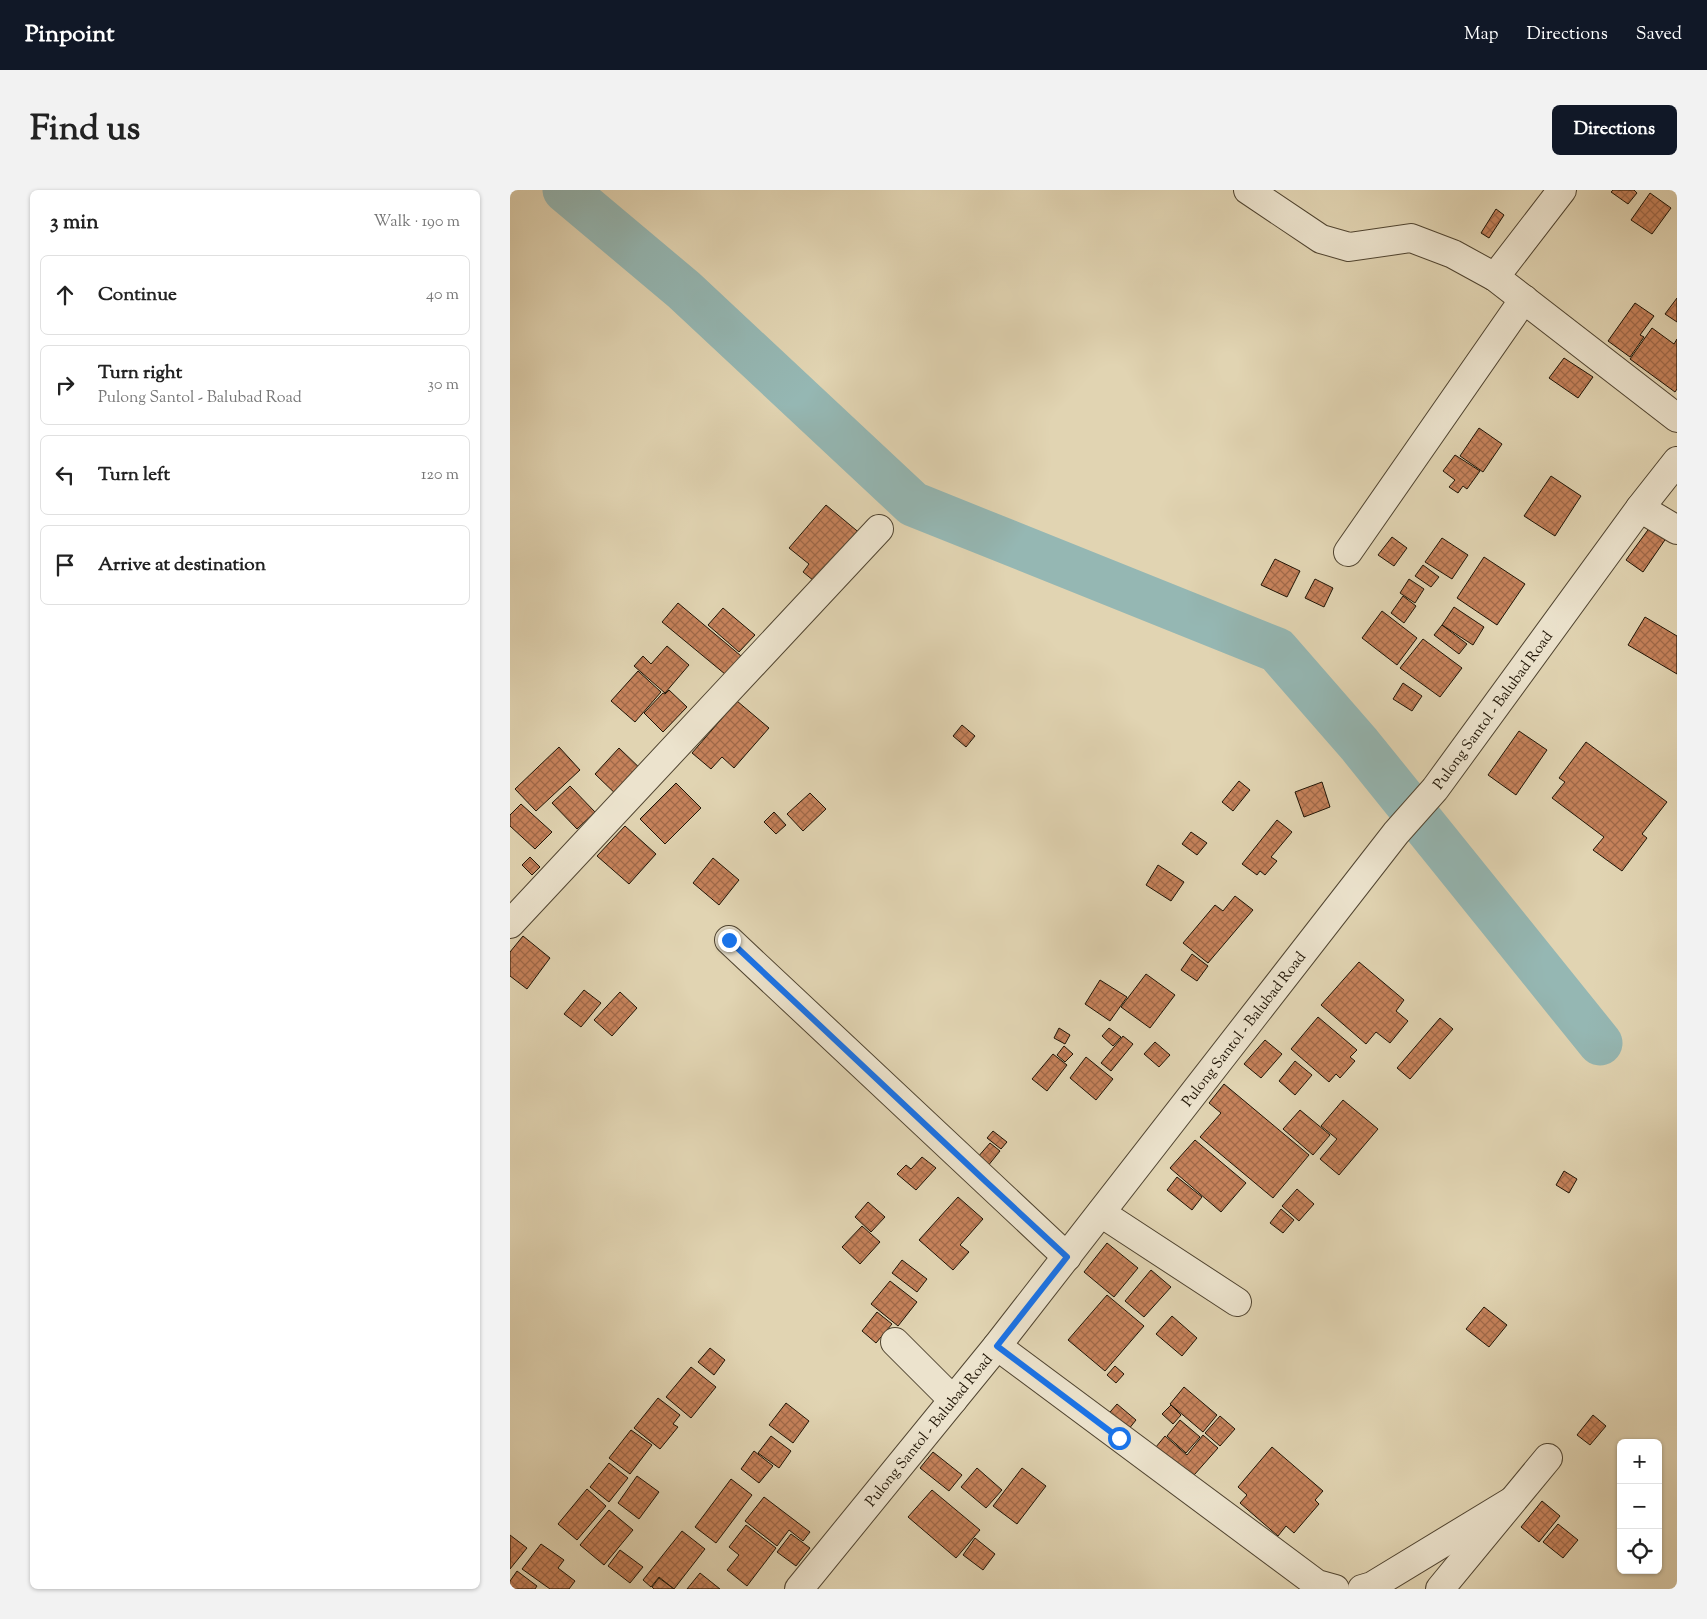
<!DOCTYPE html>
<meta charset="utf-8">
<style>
:root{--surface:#fff;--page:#f2f2f2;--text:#222;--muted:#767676;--line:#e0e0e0;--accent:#111827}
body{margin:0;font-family:"Sorts Mill Goudy",serif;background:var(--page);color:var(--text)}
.controls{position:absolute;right:15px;bottom:15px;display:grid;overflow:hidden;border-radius:8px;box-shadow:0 1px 4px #0004}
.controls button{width:45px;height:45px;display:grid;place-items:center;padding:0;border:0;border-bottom:1px solid var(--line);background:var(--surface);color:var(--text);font:25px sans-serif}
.stop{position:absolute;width:15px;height:15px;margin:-11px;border:4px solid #1a73e8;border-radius:50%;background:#fff}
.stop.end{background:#1a73e8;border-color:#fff;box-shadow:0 1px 5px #0008}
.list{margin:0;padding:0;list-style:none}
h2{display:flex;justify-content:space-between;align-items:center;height:65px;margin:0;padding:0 20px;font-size:21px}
h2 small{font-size:16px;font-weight:400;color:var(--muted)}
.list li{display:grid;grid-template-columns:32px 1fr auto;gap:15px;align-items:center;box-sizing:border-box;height:80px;margin:0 10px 10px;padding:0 10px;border:1px solid var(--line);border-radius:8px}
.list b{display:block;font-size:19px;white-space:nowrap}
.list p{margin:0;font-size:16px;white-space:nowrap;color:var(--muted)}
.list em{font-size:16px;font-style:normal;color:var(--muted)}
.icon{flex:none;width:28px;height:28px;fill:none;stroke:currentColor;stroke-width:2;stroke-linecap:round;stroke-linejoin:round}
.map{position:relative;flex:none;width:1167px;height:1399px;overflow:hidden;border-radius:8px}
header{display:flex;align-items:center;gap:30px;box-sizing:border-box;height:70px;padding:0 25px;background:var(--accent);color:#fff}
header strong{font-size:24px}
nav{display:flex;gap:28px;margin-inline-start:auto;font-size:18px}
.intro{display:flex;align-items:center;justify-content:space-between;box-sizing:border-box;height:120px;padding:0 30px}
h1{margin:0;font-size:35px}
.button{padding:12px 22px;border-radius:8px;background:var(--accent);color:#fff;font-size:18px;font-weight:700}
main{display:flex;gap:30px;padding:0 30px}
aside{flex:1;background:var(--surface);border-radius:8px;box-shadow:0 1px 4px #0004}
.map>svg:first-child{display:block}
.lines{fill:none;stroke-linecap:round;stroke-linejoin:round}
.river{stroke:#95b7b3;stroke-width:45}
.building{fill:url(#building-cross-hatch);stroke:#1f1405}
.minor-casing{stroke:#504430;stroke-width:30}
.minor{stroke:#ece3cd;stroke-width:28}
.route{stroke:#1a73e8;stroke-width:6}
.labels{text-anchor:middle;stroke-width:4;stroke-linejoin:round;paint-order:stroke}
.street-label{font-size:15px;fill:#1f1405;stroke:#ece3cd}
</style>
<header>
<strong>Pinpoint</strong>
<nav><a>Map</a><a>Directions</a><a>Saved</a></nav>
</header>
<div class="intro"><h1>Find us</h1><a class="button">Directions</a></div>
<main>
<aside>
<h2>3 min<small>Walk · 190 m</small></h2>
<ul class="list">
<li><svg class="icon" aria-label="ahead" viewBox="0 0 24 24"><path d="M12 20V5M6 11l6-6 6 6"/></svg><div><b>Continue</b></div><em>40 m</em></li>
<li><svg class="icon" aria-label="right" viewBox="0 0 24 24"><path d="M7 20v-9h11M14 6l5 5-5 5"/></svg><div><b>Turn right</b><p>Pulong Santol - Balubad Road</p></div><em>30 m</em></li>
<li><svg class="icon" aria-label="left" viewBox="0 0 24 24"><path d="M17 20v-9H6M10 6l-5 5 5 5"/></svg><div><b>Turn left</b></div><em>120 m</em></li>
<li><svg class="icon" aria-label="arrive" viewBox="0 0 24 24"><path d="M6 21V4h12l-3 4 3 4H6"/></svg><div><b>Arrive at destination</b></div></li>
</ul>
</aside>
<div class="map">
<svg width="1167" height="1399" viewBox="0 0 1167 1399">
<defs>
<pattern id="building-cross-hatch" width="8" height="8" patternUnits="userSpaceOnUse" patternTransform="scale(1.25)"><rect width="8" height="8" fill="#c6825b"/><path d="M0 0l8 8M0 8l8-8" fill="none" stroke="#a06949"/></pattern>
</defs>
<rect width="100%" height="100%" fill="#e1d4b2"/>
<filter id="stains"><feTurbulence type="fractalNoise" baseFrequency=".004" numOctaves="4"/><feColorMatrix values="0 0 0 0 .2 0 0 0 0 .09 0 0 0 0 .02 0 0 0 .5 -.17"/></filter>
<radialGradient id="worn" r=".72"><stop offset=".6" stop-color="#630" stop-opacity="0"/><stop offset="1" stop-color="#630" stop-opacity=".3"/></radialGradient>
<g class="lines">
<!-- river -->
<path class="river" d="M55 0 174 100 403 314 767 460 849 554 1090 853"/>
</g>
<!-- building -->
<path class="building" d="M1103 0H1124L1127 3 1118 14 1101 2Z
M1140 3 1161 18 1142 44 1121 30Z
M986 19 994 25 979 48 971 43Z
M1167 108V132L1155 124Z
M1125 113 1144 126 1130 145 1134 147 1120 167 1098 151Z
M1142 138 1164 154 1167 149V199L1165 202 1120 169Z
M1054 168 1083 187 1068 208 1039 188Z
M969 238 992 254 973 282 950 266Z
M945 265 970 281 957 299 953 296 948 303 939 297 945 290 933 281Z
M1041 286 1071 306 1045 346 1014 326Z
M316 315 352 345 309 395 293 382 299 374 279 358Z
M1143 333 1159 344 1133 382 1116 370Z
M882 347 897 358 884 376 868 365Z
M932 348 958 365 942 389 915 372Z
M974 367 1015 394 987 435 947 408Z
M765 369 790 381 777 407 751 395Z
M913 375 929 387 921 397 905 386Z
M805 389 823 398 814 417 795 408Z
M899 389 914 399 905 413 890 403Z
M893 406 906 416 894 433 881 423Z
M168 413 237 471 221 489 152 432Z
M944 417 974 437 963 455 932 435Z
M213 418 245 445 229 462 198 435Z
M872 421 907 448 887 475 852 448Z
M1135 427 1167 446V484L1118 455Z
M932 435 957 454 949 464 924 445Z
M913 449 952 478 930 507 890 478Z
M157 456 179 475 155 503 124 476 133 466 141 474Z
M128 481 151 502 125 532 101 511Z
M893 493 912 506 902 521 883 509Z
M159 500 177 517 153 542 134 523 153 503 155 504Z
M227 511 259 538 224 578 212 567 201 579 182 563Z
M452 535 465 546 456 557 443 546Z
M1009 541 1037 560 1006 605 978 585Z
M1076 552 1157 612 1132 644 1137 648 1112 681 1083 660 1094 647 1042 608 1055 592 1049 588Z
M49 557 70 580 26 621 5 599Z
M109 558 136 584 112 610 85 584Z
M729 591 740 600 723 621 712 612Z
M812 592 820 617 794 627 785 602Z
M166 593 191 618 155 654 130 629Z
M60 596 85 622 67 639 42 613Z
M300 603 316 619 293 641 277 624Z
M11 614 42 642 25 659 0 636V625Z
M264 622 276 635 266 644 254 632Z
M767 630 782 642 761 667 767 671 755 685 750 681 747 685 732 674Z
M115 636 146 664 119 694 87 666Z
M681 642 697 653 687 665 672 654Z
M20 667 30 677 22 685 12 675Z
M203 668 229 690 209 715 183 693Z
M648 675 674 692 661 711 636 695Z
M725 706 743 720 698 773 673 753 705 715 713 721Z
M13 746 40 768 17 799 0 786V762Z
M682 764 698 776 687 791 671 780Z
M849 772 894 810 886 821 898 831 880 853 866 842 856 854 811 815Z
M636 784 665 805 640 838 611 817Z
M590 790 617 807 600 831 575 814Z
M74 800 91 813 71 837 54 824Z
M110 802 127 818 102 846 84 830Z
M808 827 847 860 840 867 845 871 830 888 826 884 819 892 781 859Z
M930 828 943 839 900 889 887 878Z
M549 838 560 845 555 854 544 848Z
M599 838 611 847 603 856 592 846Z
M613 846 623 854 601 881 591 873Z
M755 850 772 864 751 888 734 874Z
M645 852 660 865 649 877 634 864Z
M554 856 563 864 555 872 547 865Z
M543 864 557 875 537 901 522 889Z
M576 867 603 889 586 910 560 888Z
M785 871 802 885 785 905 769 891Z
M714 894 799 965 763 1008 690 947 711 923 699 913Z
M833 910 868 939 829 985 810 969 827 949 811 936Z
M790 920 820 945 803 965 773 939Z
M483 941 497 952 491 959 477 948Z
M685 950 736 993 711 1022 660 978Z
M480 953 490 961 477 977 467 968Z
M412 967 426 978 406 1000 387 984 396 975 401 979Z
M1054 981 1067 989 1059 1003 1046 995Z
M667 987 692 1007 682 1020 657 1000Z
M787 999 804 1014 789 1031 772 1016Z
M448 1007 473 1029 450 1055 459 1062 443 1080 409 1050Z
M358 1012 375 1027 361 1042 345 1027Z
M771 1019 784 1030 773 1043 760 1033Z
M352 1036 370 1052 350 1074 332 1057Z
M597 1053 628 1078 604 1107 574 1082Z
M392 1070 417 1089 407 1102 382 1083Z
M641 1080 661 1097 634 1127 615 1111Z
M380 1091 407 1112 388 1136 361 1114Z
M597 1105 634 1136 595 1181 558 1150Z
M974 1117 997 1135 979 1157 956 1139Z
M367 1122 382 1134 366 1153 352 1141Z
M662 1126 687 1148 672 1166 646 1144Z
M200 1158 215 1170 204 1185 188 1172Z
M605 1176 614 1184 606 1193 597 1185Z
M181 1177 206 1197 181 1228 156 1207Z
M674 1197 707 1225 693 1242 660 1214Z
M148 1208 170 1225 163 1234 168 1237 150 1259 124 1238Z
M276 1213 299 1231 283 1253 259 1235Z
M607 1214 626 1230 614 1245 594 1229Z
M661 1215 671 1225 663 1234 652 1224Z
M1083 1225 1096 1236 1080 1255 1067 1245Z
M710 1226 725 1239 710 1256 695 1243Z
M670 1230 690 1247 676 1263 657 1246Z
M121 1240 142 1255 120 1284 99 1268Z
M693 1245 708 1258 677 1293 641 1263 655 1246 677 1265Z
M261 1246 281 1261 269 1278 248 1263Z
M762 1257 813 1301 805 1310 809 1314 784 1343 776 1336 768 1346 730 1313 737 1305 728 1297Z
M244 1261 263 1276 249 1293 231 1279Z
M423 1262 452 1285 439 1301 410 1278Z
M99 1273 118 1288 99 1312 80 1297Z
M467 1278 492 1300 476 1318 451 1297Z
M512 1278 536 1296 507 1334 483 1316Z
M127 1286 149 1302 129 1329 108 1313Z
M221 1289 242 1305 206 1353 185 1337Z
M77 1299 96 1316 67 1350 48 1334Z
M422 1300 470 1340 446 1368 398 1327Z
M254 1307 300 1342 293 1351 279 1340 267 1356 235 1331Z
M1032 1311 1050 1326 1029 1352 1011 1337Z
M99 1320 123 1340 94 1375 70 1355Z
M1048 1334 1068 1350 1053 1368 1033 1352Z
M236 1335 266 1358 237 1396 217 1380 229 1365 219 1357Z
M172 1341 195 1359 164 1399 149 1387 141 1397 133 1390Z
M281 1344 300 1358 286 1376 267 1362Z
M0 1345 17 1358 0 1379Z
M465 1348 485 1364 473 1380 453 1365Z
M31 1354 54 1370 48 1378 65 1391 59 1399H40L12 1379Z
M110 1360 133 1377 120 1393 98 1376Z
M7 1381 27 1396 25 1399H0V1391Z
M190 1383 210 1399H177Z
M149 1388 164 1399H144L142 1397Z"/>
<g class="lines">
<!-- minor casing -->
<g class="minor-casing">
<g id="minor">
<path d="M738 0 811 49 839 57 901 48 943 64 985 87 1167 228"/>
<path d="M985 87 1052 0"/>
<path d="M1130 318 1167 340"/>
<path d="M838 362 1014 109"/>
<path d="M0 734 369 339"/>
<path d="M219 750 557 1067"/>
<path d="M591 1023 727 1112"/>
<path d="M385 1152 443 1210"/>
<path d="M487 1156 807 1394 825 1399"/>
<path id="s1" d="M289 1399 487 1156 886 643 925 599 1130 318 1167 271"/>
<path d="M852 1399 862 1396 1002 1311"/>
<path d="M930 1399 1038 1268"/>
</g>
</g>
<!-- minor -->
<use href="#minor" class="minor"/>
</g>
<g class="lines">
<!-- route -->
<path class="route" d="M219 750 472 988 557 1067 487 1156 609 1248"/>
</g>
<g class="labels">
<!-- street labels -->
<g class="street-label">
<text dy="5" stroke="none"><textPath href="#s1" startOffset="1120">Pulong Santol - Balubad Road</textPath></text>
<text dy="5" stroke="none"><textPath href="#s1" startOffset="715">Pulong Santol - Balubad Road</textPath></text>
<text dy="5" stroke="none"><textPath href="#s1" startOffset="205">Pulong Santol - Balubad Road</textPath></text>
</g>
</g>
<rect width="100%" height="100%" filter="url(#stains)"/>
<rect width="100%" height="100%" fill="url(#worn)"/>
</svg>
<div class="controls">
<button>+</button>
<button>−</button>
<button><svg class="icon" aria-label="locate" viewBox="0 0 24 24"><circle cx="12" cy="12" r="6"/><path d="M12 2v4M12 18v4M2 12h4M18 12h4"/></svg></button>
</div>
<div class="stop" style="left:609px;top:1248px"></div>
<div class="stop end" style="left:219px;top:750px"></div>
</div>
</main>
